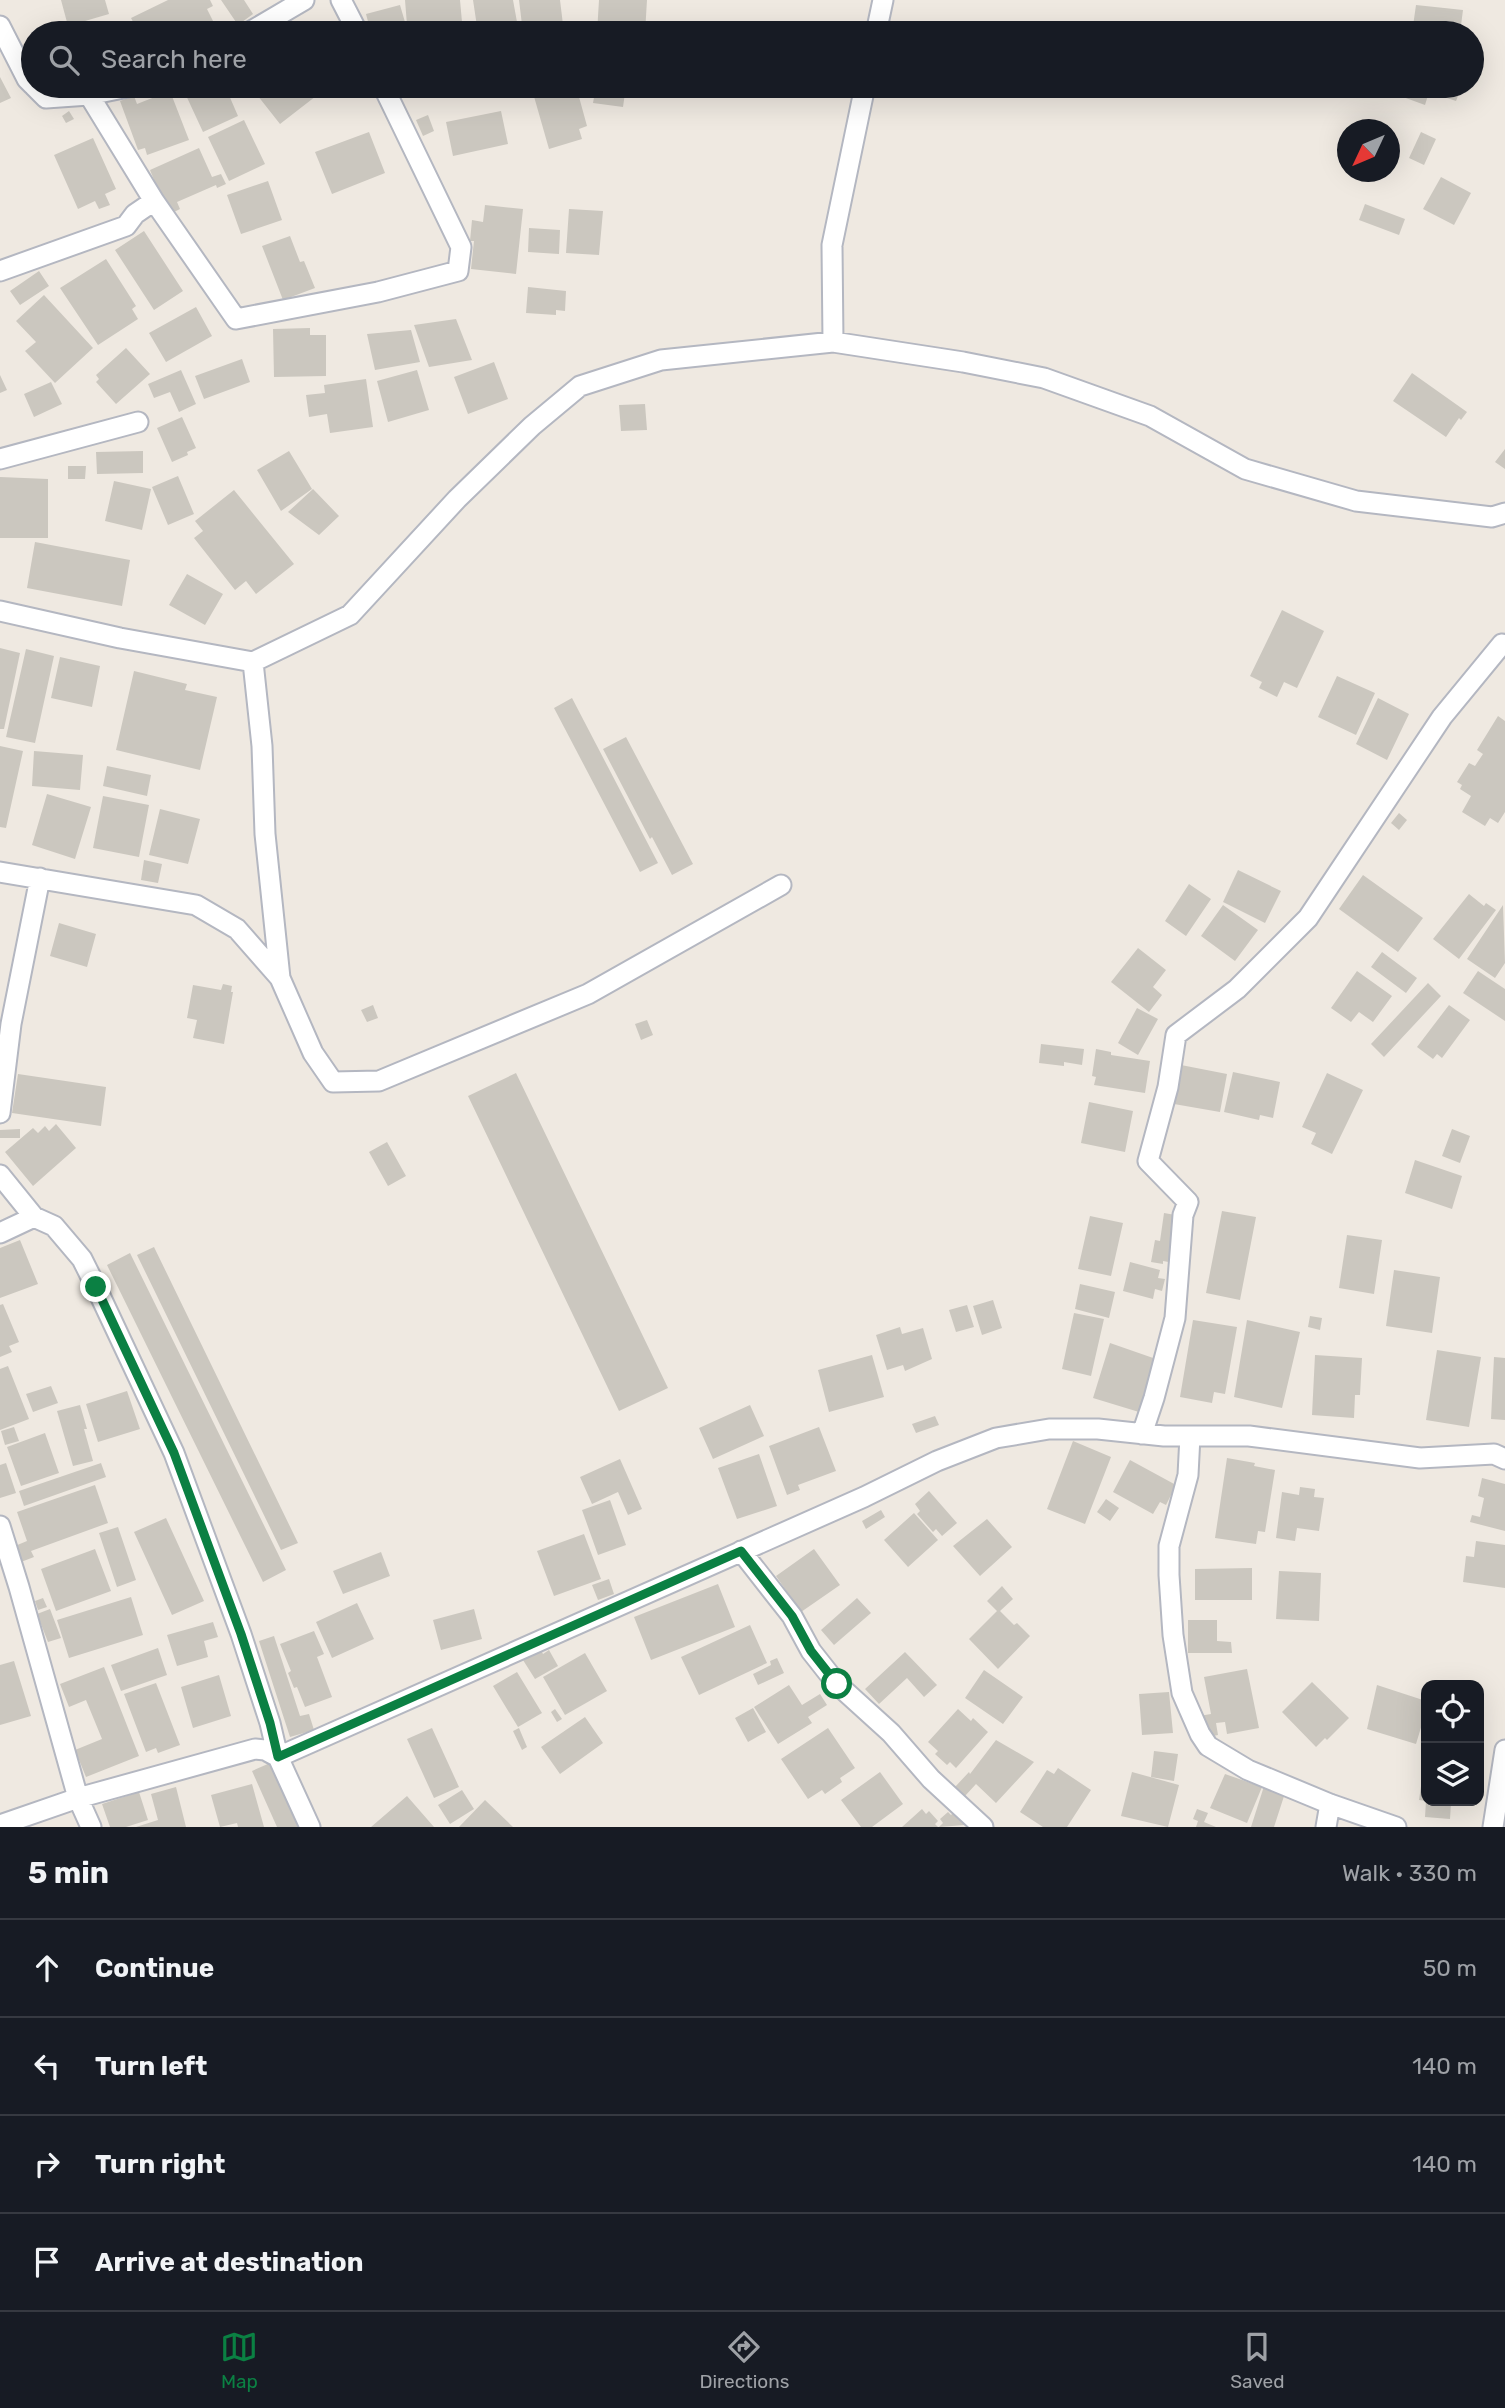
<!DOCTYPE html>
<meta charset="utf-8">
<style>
:root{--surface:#171b24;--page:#20242c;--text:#f1f3f6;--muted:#9ea1a6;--line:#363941;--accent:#0b8043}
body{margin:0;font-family:Rubik,sans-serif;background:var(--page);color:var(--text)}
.controls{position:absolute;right:21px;bottom:21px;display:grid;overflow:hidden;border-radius:14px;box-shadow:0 7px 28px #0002}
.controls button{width:63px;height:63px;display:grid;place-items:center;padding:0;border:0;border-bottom:2px solid var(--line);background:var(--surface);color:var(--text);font:35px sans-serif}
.compass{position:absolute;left:1337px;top:119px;width:63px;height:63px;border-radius:50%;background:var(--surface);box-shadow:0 7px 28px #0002;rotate:226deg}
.stop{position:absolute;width:21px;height:21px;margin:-16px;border:5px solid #0b8043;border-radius:50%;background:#fff}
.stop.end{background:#0b8043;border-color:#fff;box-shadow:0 2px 7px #0008}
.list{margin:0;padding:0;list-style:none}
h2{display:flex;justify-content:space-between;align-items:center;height:91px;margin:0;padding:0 28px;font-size:30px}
h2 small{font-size:23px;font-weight:400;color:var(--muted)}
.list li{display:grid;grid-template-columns:46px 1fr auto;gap:21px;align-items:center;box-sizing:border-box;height:98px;padding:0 28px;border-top:2px solid var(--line)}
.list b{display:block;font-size:26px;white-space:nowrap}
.list em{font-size:23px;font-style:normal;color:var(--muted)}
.icon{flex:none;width:38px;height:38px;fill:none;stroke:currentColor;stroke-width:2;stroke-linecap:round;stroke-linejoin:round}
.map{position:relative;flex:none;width:1505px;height:1827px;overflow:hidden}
.search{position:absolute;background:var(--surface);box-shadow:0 7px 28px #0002;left:21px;right:21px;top:21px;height:77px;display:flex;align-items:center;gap:18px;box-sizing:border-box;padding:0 24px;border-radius:38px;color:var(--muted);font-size:26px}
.sheet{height:483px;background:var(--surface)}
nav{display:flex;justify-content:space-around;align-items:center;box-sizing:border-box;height:98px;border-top:2px solid var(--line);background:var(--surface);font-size:19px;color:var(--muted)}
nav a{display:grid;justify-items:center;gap:4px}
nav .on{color:var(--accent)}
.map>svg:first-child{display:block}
.building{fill:#cbc7bf}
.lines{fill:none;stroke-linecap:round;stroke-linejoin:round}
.street-casing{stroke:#b4b7c1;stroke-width:23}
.street{stroke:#fff;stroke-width:19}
.route{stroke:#0b8043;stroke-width:9}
</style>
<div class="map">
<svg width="1505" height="1827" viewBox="0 0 1505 1827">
<rect width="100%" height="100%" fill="#efe9e1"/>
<!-- building -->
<path class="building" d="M61 0H105L109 14 68 26Z
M168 0H210L213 6 207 9 215 25 199 33H139L131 18Z
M221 0H244L253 14 238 25Z
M405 0H460L462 22 407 25Z
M473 0H513L519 33H478Z
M519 0H560L564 33H523Z
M599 0H647L645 33H597Z
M400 5 407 29 412 26 414 33H371L366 14Z
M1416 5 1463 10 1460 33H1412Z
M122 23 125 33H91Z
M0 77 11 98 0 103Z
M195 86H225L238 116 203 132 184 91Z
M250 86H329L280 124Z
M531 86H576L587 126 579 129 582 139 549 149Z
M596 86H626L623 107 593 103Z
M1407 86H1468L1466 93 1460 91 1456 101 1429 92 1425 105 1403 97Z
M170 91 189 140 147 155 145 148 138 150 120 101 134 96 137 104Z
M69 111 74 119 66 123 62 116Z
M501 111 508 144 453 156 446 122Z
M428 115 434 131 423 136 416 120Z
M244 120 265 164 229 181 208 137Z
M369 132 385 173 332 194 315 152Z
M1421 132 1436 139 1424 165 1409 158Z
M93 138 116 189 105 194 110 205 99 209 95 201 78 209 54 155Z
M199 148 212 177 221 174 226 184 217 188 216 185 177 202 180 209 166 216 159 192 150 170Z
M1441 177 1471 193 1454 225 1423 209Z
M268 181 282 220 241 234 227 195Z
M1365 204 1405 219 1399 235 1359 220Z
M485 205 523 209 516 274 471 269 474 241H470L472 220 483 222Z
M569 209 603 211 599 255 566 253Z
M529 228 560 230 559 254 528 252Z
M144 231 183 291 154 310 115 250Z
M290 236 300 262 304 261 315 288 283 300 262 246Z
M106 259 136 306 132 309 138 319 98 345 60 288Z
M39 271 49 286 20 305 10 291Z
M528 287 566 291 565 311 556 310V315L526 313Z
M44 295 93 348 55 383 25 351 36 342 16 321Z
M196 307 212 336 166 362 149 333Z
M456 319 472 360 429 367 414 325Z
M310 328V335H326V376L274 377 273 329Z
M411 330 420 362 375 370 367 334Z
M126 348 150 374 116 404 96 382 99 379 96 375Z
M242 359 250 382 204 399 195 376Z
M494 362 508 399 468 414 454 377Z
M181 370 196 404 179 412 170 392 154 398 148 384Z
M417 370 429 410 388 422 377 381Z
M1412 373 1467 412 1461 420 1459 418 1446 437 1393 401Z
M0 375 7 390 0 393Z
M366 379 373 427 330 433 327 414 309 417 306 395 325 393 324 385Z
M51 382 62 404 34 417 24 394Z
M645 404 647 430 621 431 619 405Z
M182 417 196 448 187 452 188 455 172 462 157 428Z
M1505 449V469L1495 462Z
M143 451V473L97 474 96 452Z
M289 451 312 489 281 511 257 470Z
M68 466H86L85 479H68Z
M178 476 194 514 168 525 152 487Z
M0 477 48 479V538H0Z
M114 481 151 489 142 530 105 521Z
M313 489 339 516 319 535 288 512Z
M234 490 294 564 256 594 246 581 235 590 194 538 203 531 195 521Z
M35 542 130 560 122 606 27 588Z
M187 574 223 594 205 625 169 605Z
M1282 610 1324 631 1297 688 1284 682 1277 697 1259 688 1262 682 1250 676Z
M0 648 20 653 4 729H0Z
M26 649 54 656 35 743 6 737Z
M60 657 100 666 92 707 51 698Z
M134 671 187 684 185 690 217 697 200 770 116 750Z
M1337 676 1375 693 1356 735 1318 717Z
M572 698 658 863 640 872 554 708Z
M1378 698 1409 714 1387 760 1356 744Z
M1498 716 1505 721V812L1498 823 1490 818 1485 826 1462 812 1471 796 1460 789 1462 785 1457 782 1469 763 1475 766 1483 754 1477 750Z
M626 737 693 864 672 875 652 837 650 839 603 749Z
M0 746 23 751 6 828 0 827Z
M34 751 83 755 80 790 32 786Z
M107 766 151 775 147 796 103 786Z
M47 794 91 807 75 859 32 845Z
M103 796 149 805 139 857 93 848Z
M160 809 200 819 188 864 149 855Z
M1399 813 1407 820 1399 830 1391 823Z
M144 860 162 864 158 883 141 880Z
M1238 870 1281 891 1265 923 1223 902Z
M1363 875 1423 918 1398 952 1339 909Z
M1189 884 1211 899 1186 936 1165 921Z
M1469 894 1484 906 1486 903 1496 910 1459 959 1433 939Z
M1223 905 1258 930 1235 961 1201 936Z
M1503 905 1505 963 1495 978 1467 959Z
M59 923 96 934 87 967 50 956Z
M1138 948 1166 970 1153 987 1162 995 1149 1012 1111 982Z
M1382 952 1417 978 1406 993 1371 967Z
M1357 971 1392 996 1373 1022 1359 1012 1351 1022 1331 1008Z
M1478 971 1505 989V1021L1463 993Z
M1428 983 1441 996 1384 1057 1371 1044Z
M223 984 232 986 231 992H233L224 1044 193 1038 197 1020 187 1018 193 985 221 990Z
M373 1005 378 1018 367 1022 361 1010Z
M1449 1005 1470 1020 1442 1058 1437 1054 1433 1059 1417 1047Z
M1137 1008 1158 1019 1138 1055 1118 1043Z
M647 1020 653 1035 641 1040 635 1024Z
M1041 1044 1084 1049 1082 1065 1064 1062V1066L1039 1063Z
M1096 1049 1111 1052V1055L1150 1061 1145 1093 1094 1085 1096 1077 1092 1076Z
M1181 1065 1227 1074 1220 1112 1174 1104Z
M1233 1072 1280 1082 1273 1118 1260 1115 1259 1120 1224 1112Z
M516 1073 668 1388 619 1411 468 1096Z
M1327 1073 1363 1090 1332 1154 1311 1144 1316 1133 1302 1127Z
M18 1074 106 1087 101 1126 12 1113Z
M1089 1102 1133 1111 1125 1152 1081 1143Z
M56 1124 76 1148 33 1186 5 1152 33 1128 38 1133 45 1126 49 1131Z
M20 1129V1138H0V1130Z
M1452 1129 1470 1136 1460 1163 1442 1156Z
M387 1142 406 1176 388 1186 369 1152Z
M1415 1160 1462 1176 1452 1209 1405 1193Z
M1222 1211 1256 1217 1240 1300 1206 1293Z
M1164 1213 1181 1216 1174 1263 1163 1261V1264L1151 1262 1155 1240 1160 1241Z
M1090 1216 1123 1223 1111 1276 1078 1269Z
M1347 1235 1382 1240 1374 1294 1339 1288Z
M20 1240 38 1284 0 1298V1248Z
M154 1247 298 1543 281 1550 137 1255Z
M130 1253 286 1570 263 1582 107 1265Z
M1130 1262 1160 1270 1158 1278 1165 1279 1162 1291 1155 1289 1153 1299 1123 1291Z
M1394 1270 1440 1277 1432 1333 1386 1326Z
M1080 1284 1115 1292 1109 1318 1075 1309Z
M993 1300 1002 1328 982 1335 973 1306Z
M3 1304 19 1342 9 1346 12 1352 0 1357V1305Z
M967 1305 974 1327 956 1332 949 1310Z
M1074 1313 1104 1319 1091 1376 1062 1369Z
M1310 1316 1322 1318 1320 1330 1308 1327Z
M1193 1320 1237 1327 1225 1394 1214 1392 1212 1403 1180 1397Z
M1247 1320 1300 1332 1282 1408 1234 1397Z
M900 1327 902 1334 923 1328 932 1359 905 1371 903 1365 887 1370 876 1335Z
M1110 1343 1156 1359 1139 1412 1093 1398Z
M1437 1350 1481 1357 1469 1427 1426 1420Z
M872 1355 884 1397 829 1412 818 1370Z
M1315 1355 1362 1358 1360 1395H1355L1354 1418 1312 1415Z
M1494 1357 1505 1358V1420L1491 1419Z
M8 1366 29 1419 0 1430V1369Z
M51 1386 58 1403 33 1412 26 1394Z
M127 1391 140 1429 98 1442 86 1404Z
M80 1405 87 1429H84L93 1461 73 1466 57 1411Z
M750 1405 764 1436 713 1459 699 1428Z
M935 1416 939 1425 916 1433 912 1424Z
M14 1427 19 1441 5 1445 1 1431Z
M819 1427 836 1471 798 1485 800 1490 787 1495 769 1446Z
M45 1433 59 1473 21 1486 7 1447Z
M1073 1441 1111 1457 1085 1524 1047 1509Z
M759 1454 777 1506 737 1519 718 1468Z
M1227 1458 1255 1463 1254 1466 1275 1470 1265 1532 1258 1531 1256 1544 1215 1538Z
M620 1459 642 1509 628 1515 618 1492 592 1504 580 1477Z
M1130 1460 1176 1485 1166 1505 1160 1502 1153 1514 1113 1492Z
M6 1463 16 1493 0 1498V1465Z
M101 1463 106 1477 24 1506 19 1491Z
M1482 1478 1505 1484V1531L1470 1522 1472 1515 1480 1517 1484 1498 1478 1496Z
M95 1485 108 1523 31 1551 34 1557 21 1562 15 1546 27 1541 17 1512Z
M1300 1487 1315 1489 1314 1497 1324 1498 1319 1531 1297 1528 1295 1541 1276 1538 1282 1492 1299 1495Z
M929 1491 957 1523 942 1536 936 1529 933 1532 917 1514 920 1511 915 1504Z
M1106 1499 1119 1508 1110 1521 1097 1512Z
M610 1500 626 1545 598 1555 582 1510Z
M881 1510 885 1517 866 1529 862 1521Z
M914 1513 938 1540 908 1567 884 1540Z
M166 1518 204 1601 172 1615 134 1532Z
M987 1519 1012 1547 980 1576 953 1546Z
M118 1527 136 1580 117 1587 99 1533Z
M584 1534 601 1579 554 1596 537 1551Z
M1476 1541 1505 1545V1588L1463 1582 1466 1556 1474 1557Z
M95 1549 111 1591 56 1611 41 1569Z
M814 1549 840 1585 801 1612 776 1576Z
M381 1552 390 1576 343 1594 333 1571Z
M1252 1568V1600H1195V1569Z
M1279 1571 1321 1573 1319 1621 1276 1619Z
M609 1579 614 1594 598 1600 592 1585Z
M718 1584 735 1627 651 1660 634 1617Z
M1002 1586 1013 1599 1000 1611 1014 1625 1017 1623 1030 1636 998 1669 969 1639 997 1611 987 1601Z
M131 1597 143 1635 69 1658 57 1620Z
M43 1598 47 1607 38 1610 35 1601Z
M857 1598 871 1613 834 1645 821 1630Z
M357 1603 374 1639 332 1658 316 1622Z
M50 1609 61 1638 48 1642 37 1614Z
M474 1609 482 1639 441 1650 433 1620Z
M1188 1620H1217V1641L1231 1642 1232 1653H1188Z
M213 1622 218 1637 204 1641 208 1657 177 1666 167 1635Z
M750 1625 767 1663 699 1695 681 1657Z
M314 1631 324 1654 317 1657 332 1697 305 1707 297 1687 294 1688 288 1673 291 1671 280 1644Z
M274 1636 300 1716 309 1714 314 1730 290 1737 259 1641Z
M158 1648 167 1675 121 1691 111 1665Z
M541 1650 543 1654 549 1650 558 1666 535 1679 523 1660Z
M905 1652 937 1685 924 1697 907 1678 879 1704 865 1689Z
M585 1653 607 1691 565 1715 543 1677Z
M777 1658 784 1673 758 1685 753 1674 771 1665 770 1661Z
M14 1661 31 1716 0 1725V1665Z
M104 1667 139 1756 86 1777 75 1750 102 1739 86 1700 69 1707 60 1684Z
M1247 1669 1259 1728 1227 1734 1225 1722 1216 1723 1218 1735 1204 1738 1199 1716 1211 1714 1204 1677Z
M984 1670 1023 1697 1003 1724 965 1698Z
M517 1672 542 1713 518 1727 493 1686Z
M219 1675 231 1716 193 1728 181 1687Z
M1312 1682 1349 1718 1327 1740 1325 1738 1316 1747 1282 1712Z
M156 1683 180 1745 158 1753 156 1748 146 1752 124 1694Z
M789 1685 802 1705 820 1694 827 1705 808 1717 812 1723 778 1744 754 1707Z
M1377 1685 1426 1701V1711L1416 1744 1367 1729Z
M1169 1692 1173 1733 1142 1735 1139 1694Z
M753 1708 766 1732 748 1742 735 1718Z
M555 1709 562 1719 557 1722 551 1712Z
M958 1709 971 1721 973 1718 988 1732 956 1768 950 1762 947 1765 935 1754 938 1751 928 1742Z
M585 1717 603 1743 560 1774 541 1747Z
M432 1728 459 1787 434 1798 407 1739Z
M519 1728 527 1747 522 1750 513 1731Z
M828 1728 855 1768 840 1778 842 1782 825 1794 822 1790 808 1799 781 1759Z
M996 1740 1034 1762 996 1803 976 1784 965 1796 955 1787 969 1772 970 1774Z
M1154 1751 1178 1754 1174 1781 1151 1777Z
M270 1763 298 1827H277L252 1771Z
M1423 1765H1426V1780H1421Z
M1058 1768 1091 1790 1067 1827H1043L1020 1812 1047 1770 1054 1774Z
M880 1772 903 1804 872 1827H861L841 1800Z
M1132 1772 1179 1785 1168 1827 1121 1816Z
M1225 1774 1262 1787 1247 1823 1210 1808Z
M1265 1783 1286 1790 1274 1827H1251Z
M252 1784 264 1827H238L237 1823 220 1827 211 1795Z
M1421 1786H1426V1801H1468L1467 1805 1451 1803 1450 1819 1425 1817 1426 1801 1419 1800Z
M176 1787 186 1827H136L158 1820 151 1794Z
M462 1790 474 1809 450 1824 438 1805Z
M139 1792 148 1820 126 1827H110L102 1804Z
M407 1796 434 1827H371Z
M485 1800 513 1827H459Z
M922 1809 926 1814 929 1811 938 1821 935 1824 938 1827H902Z
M1197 1809 1208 1813 1204 1822 1216 1827H1196L1198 1821 1193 1819Z
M948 1812 951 1815 953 1813 965 1825 939 1827 943 1823 940 1819Z"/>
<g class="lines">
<!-- street casing -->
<g class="street-casing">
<path id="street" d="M341 0 358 33
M0 26 27 79 33 85
M248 33 304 0
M876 33 883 0
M34 86 46 98 89 95 133 86
M154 201 236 319 378 292 458 271 461 247 383 86
M0 271 126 226 135 214 154 201 89 95
M833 342 832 245 865 86
M0 459 138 422
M0 611 120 638 253 662 350 615 457 499 532 426 580 386 661 360 833 342 963 362 1044 378 1150 416 1245 469 1356 501 1492 517 1505 513
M0 872 196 905 237 929 280 978 265 834 262 746 253 662
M280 978 313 1053 333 1082 379 1081 588 994 781 885
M0 1113 11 1024 40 878
M0 1175 34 1217 54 1226 82 1259 96 1287 174 1453 241 1634 270 1723 278 1757 310 1827
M0 1233 34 1217
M1142 1434 1154 1398 1175 1318 1183 1215 1188 1202 1148 1161 1168 1087 1176 1035 1237 989 1308 918 1442 717 1502 644
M1190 1436 1188 1475 1169 1546V1575L1173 1635 1182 1693 1200 1734 1208 1746 1248 1770 1330 1804 1396 1827
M0 1526 19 1587 78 1798 91 1827
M741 1551 792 1616 811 1651 837 1684 891 1733 931 1779 983 1827
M278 1757 864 1497 937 1461 996 1438 1049 1429H1098L1164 1436H1249L1420 1458 1494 1454 1505 1459
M0 1825 78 1798 255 1749 265 1750 278 1757
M1326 1827 1330 1804
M1493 1827 1505 1750"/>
</g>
<!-- street -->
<use href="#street" class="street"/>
</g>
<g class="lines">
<!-- route -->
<path class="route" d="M96 1287 174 1453 241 1634 270 1723 278 1757 741 1551 792 1616 811 1651 837 1684"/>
</g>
</svg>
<div class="controls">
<button><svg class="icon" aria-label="locate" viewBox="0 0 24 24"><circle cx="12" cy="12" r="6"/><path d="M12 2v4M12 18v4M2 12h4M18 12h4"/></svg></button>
<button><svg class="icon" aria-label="layers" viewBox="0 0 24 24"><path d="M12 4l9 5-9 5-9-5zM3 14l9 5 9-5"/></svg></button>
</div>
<svg class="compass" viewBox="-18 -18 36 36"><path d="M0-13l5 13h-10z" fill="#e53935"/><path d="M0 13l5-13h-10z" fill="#9ea1a6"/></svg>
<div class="stop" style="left:837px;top:1684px"></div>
<div class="stop end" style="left:96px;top:1287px"></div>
<div class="search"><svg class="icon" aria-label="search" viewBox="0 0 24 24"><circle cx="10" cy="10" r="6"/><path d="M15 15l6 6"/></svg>Search here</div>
</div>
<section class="sheet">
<h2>5 min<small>Walk · 330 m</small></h2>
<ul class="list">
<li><svg class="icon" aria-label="ahead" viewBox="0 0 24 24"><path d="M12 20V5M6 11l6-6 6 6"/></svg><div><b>Continue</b></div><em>50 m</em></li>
<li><svg class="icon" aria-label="left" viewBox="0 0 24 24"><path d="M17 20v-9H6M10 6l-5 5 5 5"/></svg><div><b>Turn left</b></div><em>140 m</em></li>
<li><svg class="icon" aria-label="right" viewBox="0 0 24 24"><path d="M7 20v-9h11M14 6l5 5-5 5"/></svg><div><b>Turn right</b></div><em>140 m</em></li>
<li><svg class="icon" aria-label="arrive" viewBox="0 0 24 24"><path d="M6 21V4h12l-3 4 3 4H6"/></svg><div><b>Arrive at destination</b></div></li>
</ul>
</section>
<nav>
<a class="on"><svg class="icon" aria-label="map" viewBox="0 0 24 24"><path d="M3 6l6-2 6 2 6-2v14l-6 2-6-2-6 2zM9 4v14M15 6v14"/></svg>Map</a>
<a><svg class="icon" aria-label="directions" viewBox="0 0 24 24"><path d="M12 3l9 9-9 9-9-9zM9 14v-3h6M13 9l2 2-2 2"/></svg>Directions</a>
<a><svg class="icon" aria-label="saved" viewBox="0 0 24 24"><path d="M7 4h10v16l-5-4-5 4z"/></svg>Saved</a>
</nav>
